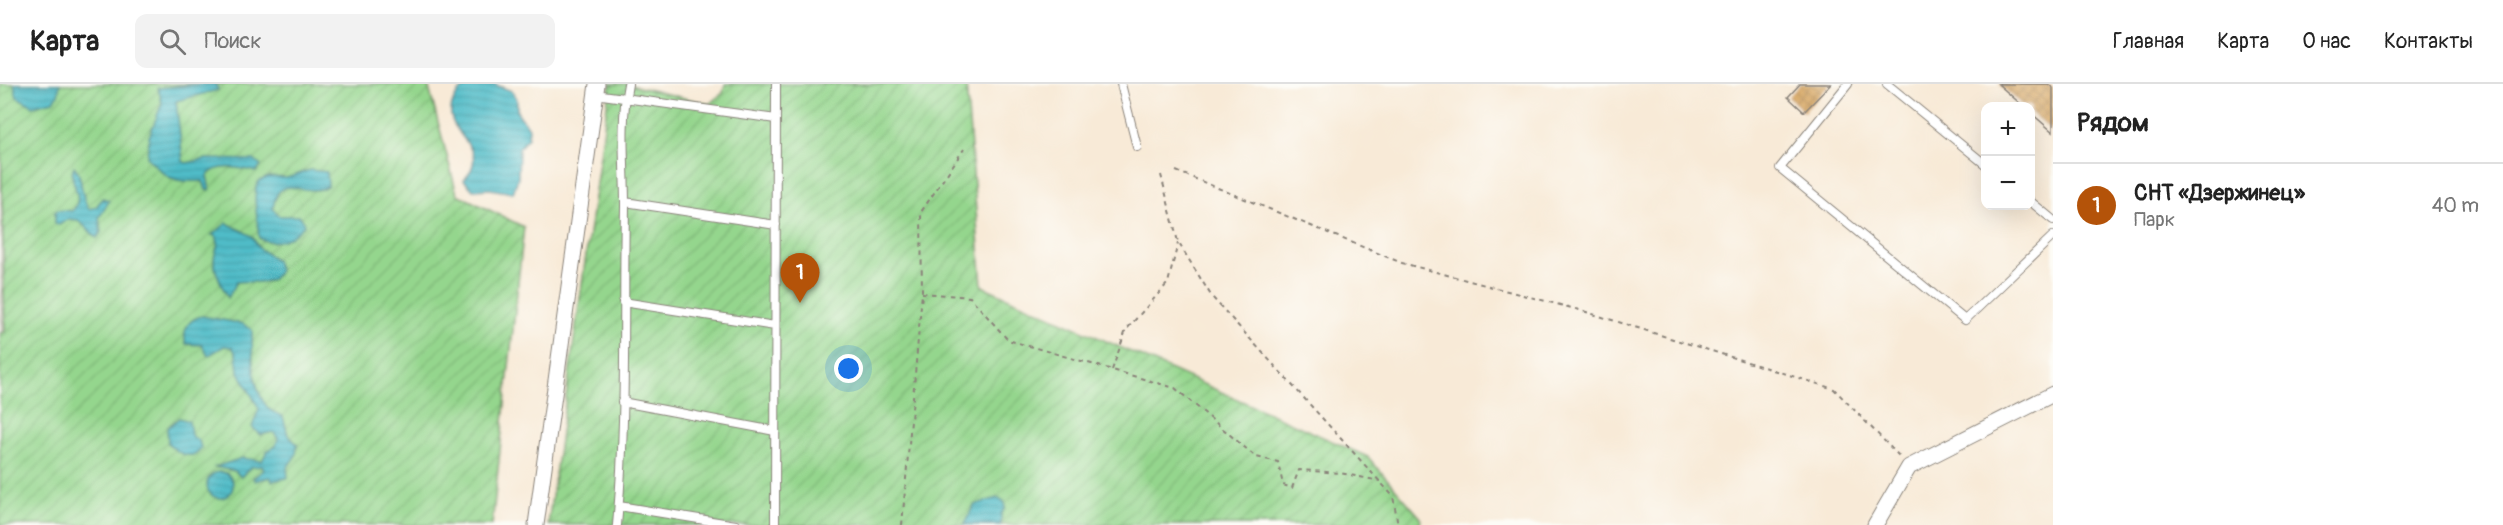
<!DOCTYPE html>
<html lang="ru">
<meta charset="utf-8">
<style>
:root{--surface:#fff;--page:#f2f2f2;--text:#222;--muted:#767676;--line:#e0e0e0;--accent:#b45309}
body{margin:0;font-family:Pangolin,sans-serif;background:var(--page);color:var(--text)}
.controls{position:absolute;right:18px;top:18px;display:grid;overflow:hidden;border-radius:12px;box-shadow:0 6px 24px #0002}
.controls button{width:54px;height:54px;display:grid;place-items:center;padding:0;border:0;border-bottom:2px solid var(--line);background:var(--surface);color:var(--text);font:30px sans-serif}
.you{position:absolute;left:849px;top:285px;width:21px;height:21px;margin:-15px;border:4px solid #fff;border-radius:50%;background:#1a73e8;box-shadow:0 0 0 9px #1a73e833}
.badge{display:grid;place-items:center;width:39px;height:39px;border-radius:50%;background:var(--accent);color:#fff;font-size:20px;font-weight:700}
.pin{position:absolute;translate:-50% -50px;filter:drop-shadow(0 2px 3px #0008)}
.pin::after{content:'';position:absolute;top:32px;width:21px;height:18px;background:inherit;clip-path:polygon(0 0,100% 0,50% 100%)}
.list{margin:0;padding:0;list-style:none}
h2{display:flex;justify-content:space-between;align-items:center;height:78px;margin:0;padding:0 24px;font-size:26px}
h2 small{font-size:20px;font-weight:400;color:var(--muted)}
.list li{display:grid;grid-template-columns:39px 1fr auto;gap:18px;align-items:center;box-sizing:border-box;height:84px;padding:0 24px;border-top:2px solid var(--line)}
.list b{display:block;font-size:22px;white-space:nowrap}
.list p{margin:0;font-size:20px;white-space:nowrap;color:var(--muted)}
.list em{font-size:20px;font-style:normal;color:var(--muted)}
.icon{flex:none;width:33px;height:33px;fill:none;stroke:currentColor;stroke-width:2;stroke-linecap:round;stroke-linejoin:round}
.map{position:relative;flex:none;width:2053px;height:441px;overflow:hidden}
header{display:flex;align-items:center;gap:36px;box-sizing:border-box;height:84px;padding:0 30px;background:var(--surface);border-bottom:2px solid var(--line)}
header strong{font-size:28px}
nav{display:flex;gap:33px;margin-inline-start:auto;font-size:21px}
.search{width:420px;height:54px;background:var(--page);display:flex;align-items:center;gap:15px;box-sizing:border-box;padding:0 21px;border-radius:12px;color:var(--muted);font-size:22px}
main{display:flex}
aside{flex:1;background:var(--surface)}
.map>svg:first-child{display:block}
.industrial{fill:url(#industrial-furrows)}
.garden{fill:url(#garden-furrows);stroke:#587954;stroke-width:1.5}
.water{fill:url(#water-rules);stroke:#366c72;stroke-width:1.5}
.building{fill:url(#building-cross-hatch)}
.lines{fill:none;stroke-linecap:round;stroke-linejoin:round}
.service-casing{stroke:#8a837a;stroke-width:10}
.minor-casing{stroke:#8a837a;stroke-width:17}
.path{stroke:#8a837a;stroke-width:2;stroke-dasharray:4.5 4.5;stroke-linecap:butt}
.service{stroke:#fff;stroke-width:8}
.minor{stroke:#fff;stroke-width:15}
</style>
<header>
<strong>Карта</strong>
<div class="search"><svg class="icon" aria-label="search" viewBox="0 0 24 24"><circle cx="10" cy="10" r="6"/><path d="M15 15l6 6"/></svg>Поиск</div>
<nav><a>Главная</a><a>Карта</a><a>О нас</a><a>Контакты</a></nav>
</header>
<main>
<div class="map">
<svg width="2053" height="441" viewBox="0 0 2053 441">
<defs>
<pattern id="industrial-furrows" width="10" height="10" patternUnits="userSpaceOnUse" patternTransform="scale(1.5)"><rect width="10" height="10" fill="#c5c5b8"/><path d="M-1 1l2-2M0 10L10 0M9 11l2-2" fill="none" stroke="#a9a99e"/></pattern>
<pattern id="garden-furrows" width="10" height="10" patternUnits="userSpaceOnUse" patternTransform="scale(1.5)"><rect width="10" height="10" fill="#94d68d"/><path d="M-1 1l2-2M0 10L10 0M9 11l2-2" fill="none" stroke="#7fb779"/></pattern>
<pattern id="water-rules" width="6" height="5" patternUnits="userSpaceOnUse" patternTransform="scale(1.5)"><rect width="6" height="5" fill="#4fbcc8"/><path d="M0 2.5h6" fill="none" stroke="#44a1ab"/></pattern>
<pattern id="building-cross-hatch" width="8" height="8" patternUnits="userSpaceOnUse" patternTransform="scale(1.5)"><rect width="8" height="8" fill="#d6a561"/><path d="M0 0l8 8M0 8l8-8" fill="none" stroke="#b78d54"/></pattern>
</defs>
<rect width="100%" height="100%" fill="#fdfcf7"/>
<filter id="ink" filterUnits="userSpaceOnUse"><feTurbulence type="fractalNoise" baseFrequency=".0167" numOctaves="2"/><feDisplacementMap in="SourceGraphic" scale="12" xChannelSelector="R" yChannelSelector="G"/><feConvolveMatrix kernelMatrix="1 2 1 2 8 2 1 2 1" color-interpolation-filters="sRGB"/></filter>
<filter id="wash" filterUnits="userSpaceOnUse"><feTurbulence type="fractalNoise" baseFrequency=".008" numOctaves="4" result="noise"/><feDisplacementMap in="SourceGraphic" scale="24" xChannelSelector="R" yChannelSelector="G"/><feGaussianBlur stdDeviation="1.35" result="paint"/><feColorMatrix in="noise" values="0 0 0 0 0 0 0 0 0 0 0 0 0 0 0 0 0 1.4 0 .05"/><feComposite in="paint" operator="in"/></filter>
<g filter="url(#wash)">
<rect width="100%" height="100%" fill="#f8ead7"/>
<!-- industrial -->
<path class="industrial" d="M0 0 5 249H0Z"/>
<!-- garden -->
<path class="garden" d="M0 0H428L457 110 524 143 492 441H0V249L5 248Z
M610 0H626L709 20 723 9 725 0H966L982 202 1368 373 1421 434 1420 441H548Z"/>
<!-- water -->
<path class="water" d="M14 0H60L58 11 53 17 33 22 17 13Z
M204 0H216L218 6 176 17 183 77 186 79 206 75 254 76 261 82 256 88C242 84 217 79 207 92L210 106H206L203 97C173 99 167 95 147 73L149 53 162 19 158 4Z
M471 1 494 0 512 7 517 15V28L529 44 528 54 519 64 518 94 513 109 490 105 473 106 464 96C497 59 433 50 456 12 460 6 464 3 471 1Z
M74 82C84 93 79 111 89 125L96 123 103 114 109 117 99 134 101 148 97 154 78 136 69 135 59 141 55 140V128L58 126 72 127C87 113 66 96 74 82Z
M310 86 327 88 328 102C304 116 278 84 273 125L279 132H300L305 140C294 154 276 163 259 154L255 115 256 103 259 97 269 93 287 94Z
M227 139 252 152 259 164 276 176 279 186C272 205 251 195 237 198L228 214C223 204 214 187 214 176 214 167 221 161 216 152L212 151Z
M202 232 243 240 252 246C252 269 252 305 268 324 272 329 278 329 283 333L288 351 297 360 296 371 287 384 288 394 272 397 270 393 255 397 253 394 264 386 262 382 251 383 241 393 235 387 215 383 242 374 262 377 267 367 276 362 278 354 273 348 261 351 252 343 259 325 238 286 236 270 232 263 224 262 208 272 202 261 186 260C182 246 188 235 202 232Z
M179 334 189 337 191 351 199 357 201 364 196 370C185 374 175 367 168 359L167 344Z
M207 401a13 13 0 1 1 26 0a13 13 0 1 1-26 0Z
M997 414 1004 417 1005 424 1001 430V441H964L974 421Z"/>
<g id="blocks">
<!-- building -->
<path class="building" d="M1800 0H1831L1804 28 1788 13Z
M1998 0H2048L2053 4V48L2031 29V22H2023Z"/>
</g>
</g>
<g filter="url(#ink)">
<use href="#blocks" fill-opacity="0" stroke="#8a837a" stroke-width="1.5"/>
<g class="lines">
<!-- service casing -->
<g class="service-casing">
<path id="service" d="M1121 0 1137 63
M1848 0 1780 84 1965 236 2053 152
M1887 0 1986 81
M595 10 776 35
M2030 117 2053 136
M625 118 776 141
M623 218 775 242
M622 318 775 347
M619 422 736 441
M617 441C627 336 623 228 625 122 625 81 620 41 628 0
M775 441 776 0"/>
</g>
<!-- minor casing -->
<g class="minor-casing">
<path id="minor" d="M536 441 597 0
M1875 441 1909 383 2053 310"/>
</g>
<!-- path -->
<path class="path" d="M1176 87 1402 179 1583 227 1834 305 1900 373
M1161 91 1178 158 1212 213 1393 412 1398 441
M922 209 970 213 1008 256 1175 304 1256 373 1278 378 1283 401 1292 404 1299 386 1340 389 1380 397
M1112 286 1126 246 1168 199 1178 159
M902 441 922 209 921 128 964 65"/>
<!-- service -->
<use href="#service" class="service"/>
<!-- minor -->
<use href="#minor" class="minor"/>
</g>
</g>
</svg>
<div class="controls">
<button>+</button>
<button>−</button>
</div>
<div class="you"></div>
<div class="pin badge" style="left:800px;top:219px">1</div>
</div>
<aside>
<h2>Рядом<small></small></h2>
<ul class="list">
<li><span class="badge">1</span><div><b>СНТ «Дзержинец»</b><p>Парк</p></div><em>40 m</em></li>
</ul>
</aside>
</main>
